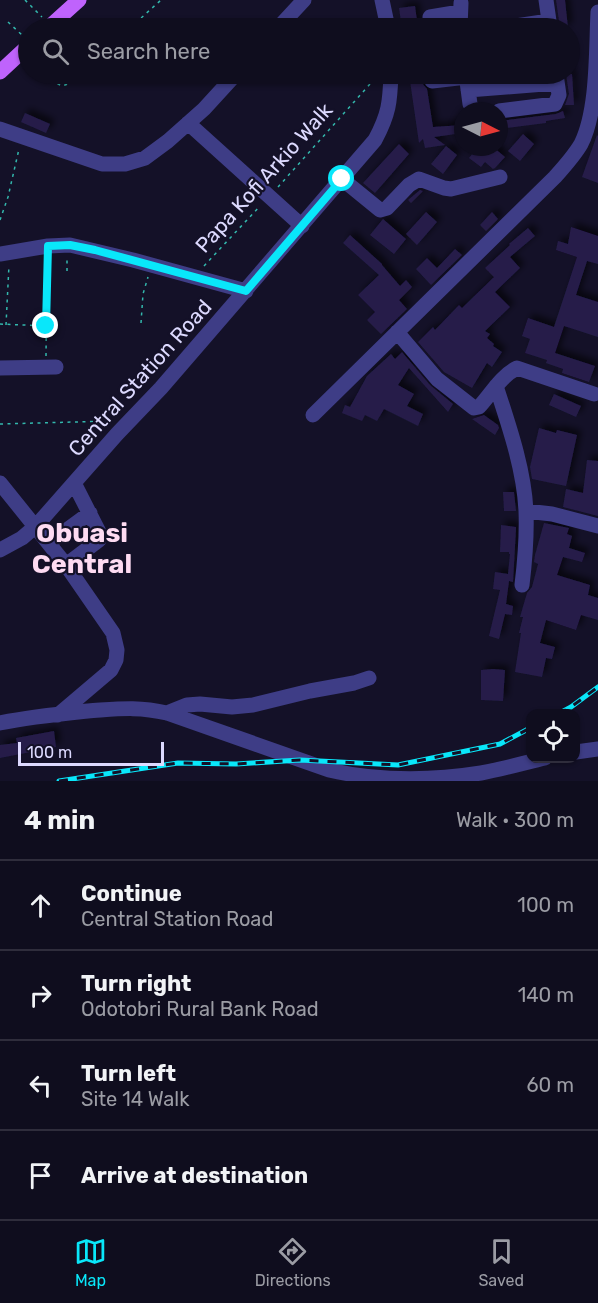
<!DOCTYPE html>
<meta charset="utf-8">
<style>
:root{--surface:#0f0d1e;--page:#181627;--text:#f1f3f6;--muted:#9b9ca4;--line:#2f2d3c;--accent:#09e7fa}
body{margin:0;font-family:Rubik,sans-serif;background:var(--page);color:var(--text)}
.controls{position:absolute;right:18px;bottom:18px;display:grid;overflow:hidden;border-radius:12px;box-shadow:0 2px 4px #0004}
.controls button{width:54px;height:54px;display:grid;place-items:center;padding:0;border:0;border-bottom:2px solid var(--line);background:var(--surface);color:var(--text);font:30px sans-serif}
.compass{position:absolute;left:454px;top:102px;width:54px;height:54px;border-radius:50%;background:var(--surface);box-shadow:0 2px 4px #0004;rotate:96deg}
.scale{position:absolute;left:18px;bottom:15px;width:146px;box-sizing:border-box;padding-left:6px;border:3px solid #dcd9fe;border-top:0;font-size:16px;line-height:21px;white-space:nowrap;color:#dcd9fe;-webkit-text-stroke:4px #141128;paint-order:stroke}
.stop{position:absolute;width:18px;height:18px;margin:-14px;border:4px solid #09e7fa;border-radius:50%;background:#fff}
.stop.end{background:#09e7fa;border-color:#fff;box-shadow:0 2px 6px #0008}
.list{margin:0;padding:0;list-style:none}
h2{display:flex;justify-content:space-between;align-items:center;height:78px;margin:0;padding:0 24px;font-size:26px}
h2 small{font-size:20px;font-weight:400;color:var(--muted)}
.list li{display:grid;grid-template-columns:39px 1fr auto;gap:18px;align-items:center;box-sizing:border-box;height:90px;padding:0 24px;border-top:2px solid var(--line)}
.list b{display:block;font-size:22px;white-space:nowrap}
.list p{margin:0;font-size:20px;white-space:nowrap;color:var(--muted)}
.list em{font-size:20px;font-style:normal;color:var(--muted)}
.icon{flex:none;width:33px;height:33px;fill:none;stroke:currentColor;stroke-width:2;stroke-linecap:round;stroke-linejoin:round}
.map{position:relative;flex:none;width:598px;height:781px;overflow:hidden}
.search{position:absolute;background:var(--surface);box-shadow:0 2px 4px #0004;left:18px;right:18px;top:18px;height:66px;display:flex;align-items:center;gap:15px;box-sizing:border-box;padding:0 21px;border-radius:33px;color:var(--muted);font-size:22px}
.sheet{height:438px;background:var(--surface)}
nav{display:flex;justify-content:space-around;align-items:center;box-sizing:border-box;height:84px;border-top:2px solid var(--line);background:var(--surface);font-size:16px;color:var(--muted)}
nav a{display:grid;justify-items:center;gap:3px}
nav .on{color:var(--accent)}
.map>svg:first-child{display:block}
.building{fill:#251d49;filter:url(#shadow)}
.lines{fill:none;stroke-linecap:round;stroke-linejoin:round}
.path{stroke:#33b8ad;stroke-width:1.5;stroke-dasharray:3 4.5;stroke-linecap:butt}
.minor{stroke:#3e3d86;stroke-width:15}
.major{stroke:#bf63fc;stroke-width:15}
.rail-casing{stroke:#09e7fa;stroke-width:5}
.rail{stroke:#141128;stroke-width:3;stroke-dasharray:9;stroke-linecap:butt}
.route{stroke:#09e7fa;stroke-width:8}
.labels{text-anchor:middle;stroke-width:4.5;stroke-linejoin:round;paint-order:stroke}
.street-label{font-size:21px;fill:#dcd9fe;stroke:#141128}
.district-label{font-size:27px;font-weight:bold;fill:#fedbf2;stroke:#141128}
</style>
<div class="map">
<svg width="598" height="781" viewBox="0 0 598 781">
<defs>
<filter id="shadow"><feDropShadow dx="4.5" dy="-4.5" stdDeviation="3" flood-color="#0009"/></filter>
</defs>
<rect width="100%" height="100%" fill="#141128"/>
<!-- building -->
<path class="building" d="M556 0H565L568 28H560Z
M415 6 418 28H402L399 8Z
M409 74H425L422 83 427 89 433 127 463 125V133L434 137 445 145 425 148 423 139 419 143Z
M566 74H572L574 105H565L569 94Z
M563 111 565 118 546 121V123L499 129V121L556 114Z
M25 113 50 124 46 133 21 122Z
M523 134 534 144 520 161 508 151Z
M597 135 598 136V183L582 177Z
M399 144 409 154 375 193 363 183Z
M446 146 457 155 443 174 431 164Z
M478 147H493L505 157 495 168 493 169 485 162 481 167 469 158Z
M420 190 423 191 411 203 408 200Z
M426 212 437 222 417 245 406 234Z
M492 212 498 219 486 231 480 225Z
M383 219 406 239 394 254 370 235Z
M571 227 598 236V264L587 261 576 295 598 302V337L564 326 555 353 595 366 589 382 562 373 563 369 546 363 547 360 525 353 530 339 522 336 528 318 554 327 577 257 556 250 558 241 568 244Z
M528 228 535 236 510 257 520 268 495 292 510 307 485 331 490 334 487 338 494 344 493 346 502 352 492 367 487 363 472 388 444 372 418 342 433 327 435 330 459 305 462 308 494 277 485 268 510 245 509 244Z
M350 235 382 264V265L400 286 406 280 412 287 399 300 407 309 381 334 367 320 375 312 358 295 379 275 343 243Z
M455 249 462 255 431 285 416 269 427 258 437 268Z
M402 352 430 385 453 404 448 412 409 368 398 385 414 394 407 406 423 414 418 426 384 409 377 421 365 415 362 421 342 413 345 405 350 407 367 376 391 354 395 359Z
M554 394 581 406 576 417 549 405Z
M484 415 498 425 499 428 495 435 472 419Z
M539 428 556 433 557 430 577 435 566 486 532 479 530 467Z
M587 460 598 461V516L563 507 566 489 583 493Z
M503 492H514L516 511H504Z
M544 523 569 528 567 534 572 536 569 548 585 553 582 562 563 557 557 575 590 585 588 595 598 598V620L581 615 576 630 546 620 540 643 555 647 552 659 546 658 542 677 515 672 521 633H519L523 617H520L527 593 532 587 538 564 534 562 535 555Z
M501 525 516 527V529L513 582 509 581 506 604 513 606 512 615 505 614 499 639 489 636 500 590 493 589 495 572 508 574 510 554H509V552H500Z
M493 669 505 670 503 701 481 700V670Z
M54 731 56 747 0 758V745L17 743 16 738Z"/>
<g class="lines">
<!-- path -->
<path class="path" d="M25 0 42 17
M8 22 22 35
M130 28 161 0
M46 74 56 83 62 86 68 84 80 74
M278 187 379 74
M0 220 8 197 19 149
M204 266 260 206
M67 271V258
M141 323 143 294 148 277
M0 324 46 326
M6 325 9 265
M46 356 47 259
M0 424 111 421"/>
<!-- minor -->
<path class="minor" d="M382 0 388 28
M546 0 550 28
M430 17 460 12
M278 28 304 0
M460 28 461 3
M501 28 549 21
M466 74 470 104 475 111
M432 81 467 77
M468 90 557 83
M499 111 555 104 559 95 556 74
M188 123 302 226
M0 129 102 164H125L145 158 168 141 204 109 236 74
M342 179 380 210 387 208 409 185 419 179 444 188 451 189 500 177
M0 254 48 246 70 245 133 260 246 291
M397 332 437 379 474 408 479 407C491 394 501 376 517 368L594 394
M0 368 56 367
M496 386C509 426 524 469 526 511 527 536 525 560 522 585
M313 415 555 177C564 167 574 156 581 144 598 110 596 51 598 12
M0 483 66 565 113 633 117 650 116 660 111 670 58 715
M526 511 552 514 598 526
M49 543 90 513
M0 550 22 538 36 526 117 434 161 388 375 140C389 114 390 102 391 74
M66 565 99 540 100 534 74 483
M167 713 187 705 200 704 232 707 253 705 310 691 354 683 369 678
M0 723C29 717 59 714 88 711 118 709 137 706 167 713L329 770C378 781 431 781 481 773 503 769 524 763 545 758
M576 752 598 749"/>
<!-- major -->
<path class="major" d="M48 28 79 0
M0 72 28 46"/>
<!-- rail casing -->
<g class="rail-casing">
<path id="rail" d="M558 714 571 707 598 687
M59 781 178 763 236 764 300 760 398 765 500 744 530 728"/>
</g>
<!-- rail -->
<use href="#rail" class="rail"/>
</g>
<g class="lines">
<!-- route -->
<path class="route" d="M46 326 48 246 70 245 95 250 246 291 342 179"/>
</g>
<g class="labels">
<!-- street labels -->
<g class="street-label">
<text transform="translate(264 178) rotate(-48)" y="7">Papa Kofi Arkio Walk</text>
<text transform="translate(140 378) rotate(-48)" y="7">Central Station Road</text>
</g>
<!-- district labels -->
<g class="district-label">
<text x="82" y="542">Obuasi<tspan x="82" dy="31">Central</tspan></text>
</g>
</g>
</svg>
<div class="controls">
<button><svg class="icon" aria-label="locate" viewBox="0 0 24 24"><circle cx="12" cy="12" r="6"/><path d="M12 2v4M12 18v4M2 12h4M18 12h4"/></svg></button>
</div>
<svg class="compass" viewBox="-18 -18 36 36"><path d="M0-13l5 13h-10z" fill="#e53935"/><path d="M0 13l5-13h-10z" fill="#9b9ca4"/></svg>
<div class="scale">100 m</div>
<div class="stop" style="left:342px;top:179px"></div>
<div class="stop end" style="left:46px;top:326px"></div>
<div class="search"><svg class="icon" aria-label="search" viewBox="0 0 24 24"><circle cx="10" cy="10" r="6"/><path d="M15 15l6 6"/></svg>Search here</div>
</div>
<section class="sheet">
<h2>4 min<small>Walk · 300 m</small></h2>
<ul class="list">
<li><svg class="icon" aria-label="ahead" viewBox="0 0 24 24"><path d="M12 20V5M6 11l6-6 6 6"/></svg><div><b>Continue</b><p>Central Station Road</p></div><em>100 m</em></li>
<li><svg class="icon" aria-label="right" viewBox="0 0 24 24"><path d="M7 20v-9h11M14 6l5 5-5 5"/></svg><div><b>Turn right</b><p>Odotobri Rural Bank Road</p></div><em>140 m</em></li>
<li><svg class="icon" aria-label="left" viewBox="0 0 24 24"><path d="M17 20v-9H6M10 6l-5 5 5 5"/></svg><div><b>Turn left</b><p>Site 14 Walk</p></div><em>60 m</em></li>
<li><svg class="icon" aria-label="arrive" viewBox="0 0 24 24"><path d="M6 21V4h12l-3 4 3 4H6"/></svg><div><b>Arrive at destination</b></div></li>
</ul>
</section>
<nav>
<a class="on"><svg class="icon" aria-label="map" viewBox="0 0 24 24"><path d="M3 6l6-2 6 2 6-2v14l-6 2-6-2-6 2zM9 4v14M15 6v14"/></svg>Map</a>
<a><svg class="icon" aria-label="directions" viewBox="0 0 24 24"><path d="M12 3l9 9-9 9-9-9zM9 14v-3h6M13 9l2 2-2 2"/></svg>Directions</a>
<a><svg class="icon" aria-label="saved" viewBox="0 0 24 24"><path d="M7 4h10v16l-5-4-5 4z"/></svg>Saved</a>
</nav>
